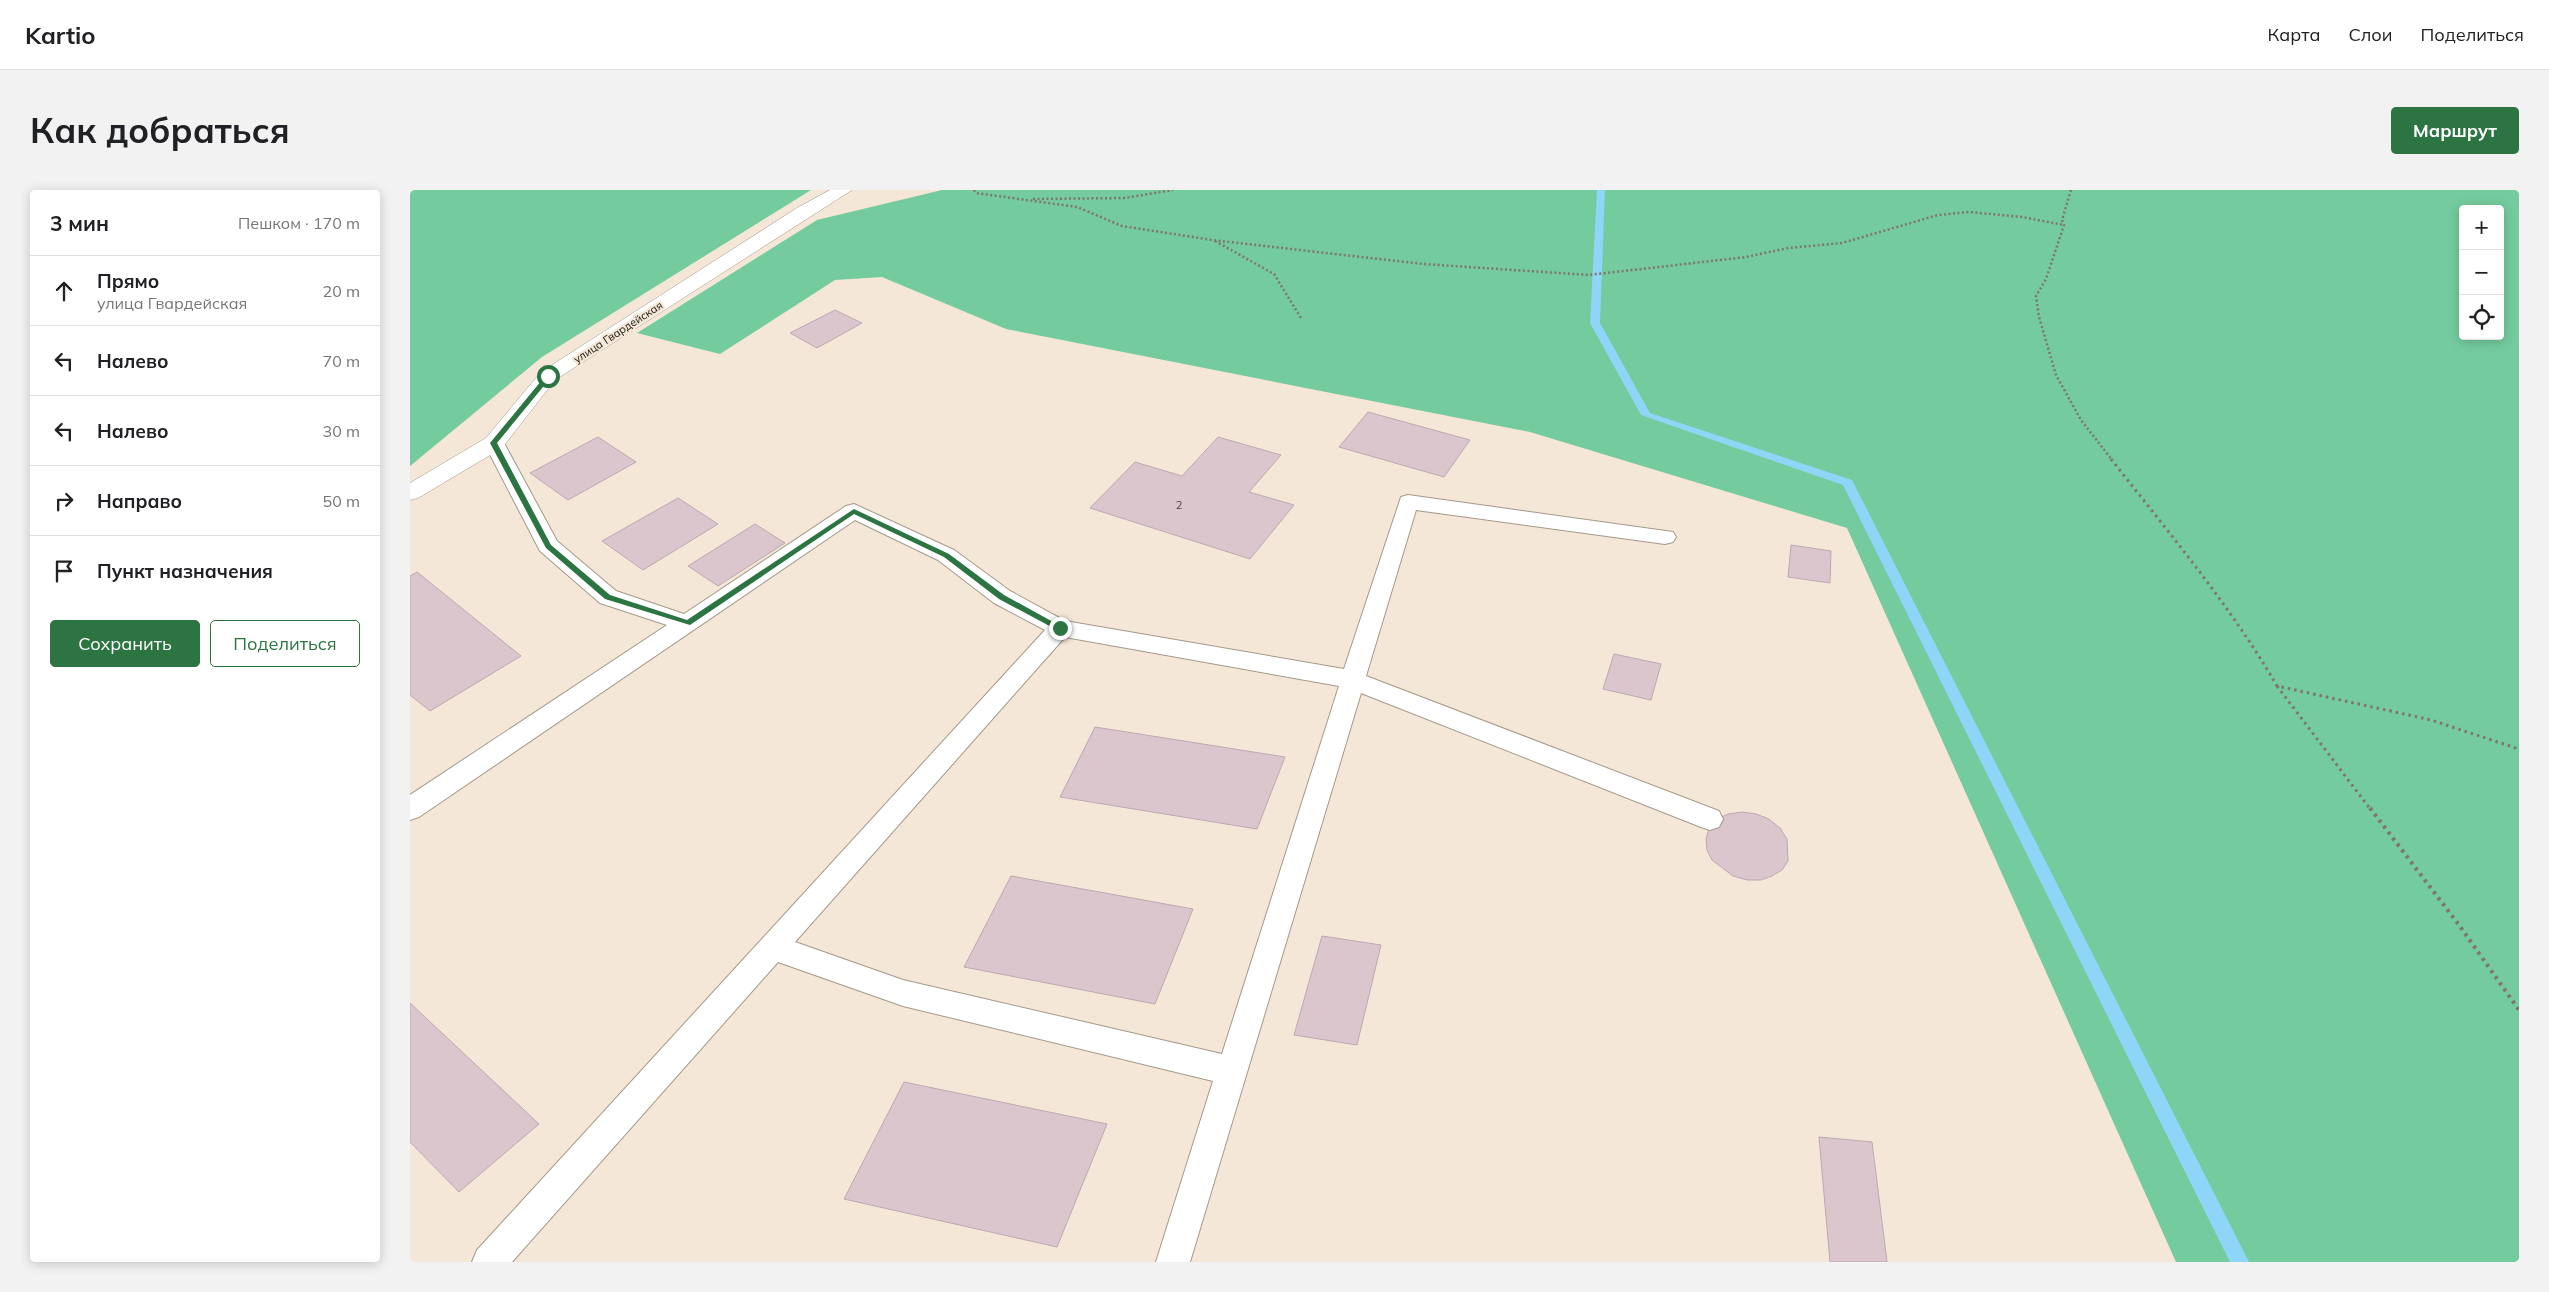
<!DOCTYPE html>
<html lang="ru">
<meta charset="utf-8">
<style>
:root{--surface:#fff;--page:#f2f2f2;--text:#202124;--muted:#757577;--line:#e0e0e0;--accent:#2c7442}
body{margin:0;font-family:Mulish,sans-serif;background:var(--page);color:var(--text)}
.controls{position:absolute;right:15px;top:15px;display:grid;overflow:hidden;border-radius:5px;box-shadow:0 2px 12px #0003}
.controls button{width:45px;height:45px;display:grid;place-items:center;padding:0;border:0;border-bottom:1px solid var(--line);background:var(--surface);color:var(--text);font:25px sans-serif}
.stop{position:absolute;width:15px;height:15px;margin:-11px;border:4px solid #2c7442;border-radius:50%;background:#fff}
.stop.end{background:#2c7442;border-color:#fff;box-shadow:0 1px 5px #0008}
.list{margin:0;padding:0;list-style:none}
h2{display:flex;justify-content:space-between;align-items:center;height:65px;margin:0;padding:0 20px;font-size:21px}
h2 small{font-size:16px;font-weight:400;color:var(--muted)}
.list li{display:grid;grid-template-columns:32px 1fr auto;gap:15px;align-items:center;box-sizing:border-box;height:70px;padding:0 20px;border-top:1px solid var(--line)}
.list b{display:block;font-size:19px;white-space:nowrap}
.list p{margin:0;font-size:16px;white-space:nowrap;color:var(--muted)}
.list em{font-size:16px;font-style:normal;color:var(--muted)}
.actions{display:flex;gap:10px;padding:15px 20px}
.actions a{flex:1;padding:11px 0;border:1px solid var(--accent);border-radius:5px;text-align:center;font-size:18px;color:var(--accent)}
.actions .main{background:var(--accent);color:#fff}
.icon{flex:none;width:28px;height:28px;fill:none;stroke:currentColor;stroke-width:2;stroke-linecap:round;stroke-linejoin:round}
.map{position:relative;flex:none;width:2109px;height:1072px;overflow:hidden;border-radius:5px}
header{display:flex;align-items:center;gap:30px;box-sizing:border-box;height:70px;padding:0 25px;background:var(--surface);border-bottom:1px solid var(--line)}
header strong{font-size:24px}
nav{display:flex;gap:28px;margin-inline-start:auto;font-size:18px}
.intro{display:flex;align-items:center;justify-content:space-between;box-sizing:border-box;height:120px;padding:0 30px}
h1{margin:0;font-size:35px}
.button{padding:12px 22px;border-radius:5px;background:var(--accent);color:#fff;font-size:18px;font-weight:700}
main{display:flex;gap:30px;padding:0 30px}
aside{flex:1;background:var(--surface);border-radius:5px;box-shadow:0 2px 12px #0003}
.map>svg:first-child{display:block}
.forest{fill:#74cb9e;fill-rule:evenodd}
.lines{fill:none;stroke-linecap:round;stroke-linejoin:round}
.stream{fill:#8ed5f7;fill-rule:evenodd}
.building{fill:#dbc6ce;stroke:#bca8b0}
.service-casing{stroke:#a4998a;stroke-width:2}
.tertiary-casing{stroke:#a4998a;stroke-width:1}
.path-far2{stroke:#7e766b;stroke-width:2.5;stroke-dasharray:2 2.5;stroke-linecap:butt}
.path-far1{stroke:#7e766b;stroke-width:3;stroke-dasharray:2.5 4;stroke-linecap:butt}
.path{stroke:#7e766b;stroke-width:4;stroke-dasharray:3 4.5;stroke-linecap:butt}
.service{fill:#fff;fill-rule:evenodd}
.tertiary{fill:#fff;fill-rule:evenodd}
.route{fill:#2c7442}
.labels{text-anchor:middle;stroke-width:4.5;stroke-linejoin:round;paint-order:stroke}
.far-street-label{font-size:11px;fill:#19150f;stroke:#f4e7d7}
.number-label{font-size:11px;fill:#4a413f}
</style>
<header>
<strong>Kartio</strong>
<nav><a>Карта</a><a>Слои</a><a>Поделиться</a></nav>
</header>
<div class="intro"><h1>Как добраться</h1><a class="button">Маршрут</a></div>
<main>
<aside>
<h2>3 мин<small>Пешком · 170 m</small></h2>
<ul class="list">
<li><svg class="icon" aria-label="ahead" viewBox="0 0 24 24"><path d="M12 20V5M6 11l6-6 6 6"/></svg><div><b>Прямо</b><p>улица Гвардейская</p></div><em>20 m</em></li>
<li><svg class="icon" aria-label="left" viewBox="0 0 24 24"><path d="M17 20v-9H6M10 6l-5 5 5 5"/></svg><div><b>Налево</b></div><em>70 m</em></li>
<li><svg class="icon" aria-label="left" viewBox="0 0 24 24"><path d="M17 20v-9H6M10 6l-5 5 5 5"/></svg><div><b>Налево</b></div><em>30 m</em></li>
<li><svg class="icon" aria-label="right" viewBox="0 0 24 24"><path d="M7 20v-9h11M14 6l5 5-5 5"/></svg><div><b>Направо</b></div><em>50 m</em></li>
<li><svg class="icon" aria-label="arrive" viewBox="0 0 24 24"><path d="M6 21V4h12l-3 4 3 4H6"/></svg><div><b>Пункт назначения</b></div></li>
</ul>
<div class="actions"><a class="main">Сохранить</a><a>Поделиться</a></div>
</aside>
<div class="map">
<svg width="2109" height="1072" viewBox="0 0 2109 1072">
<rect width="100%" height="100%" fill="#f4e7d7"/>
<!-- forest -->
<path class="forest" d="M0 0H401L132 167 0 276Z
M532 0H2109V1072H1766L1437 338 1120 242 596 139 472 87 425 90 310 164 227 143 407 30ZM2053 19H2090V146H2053Z"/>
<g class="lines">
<!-- stream -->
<path class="stream" d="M1187 0H1195L1190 133 1240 223 1442 290 1839 1072H1820L1433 295 1231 225 1180 133Z"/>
</g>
<!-- building -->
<path class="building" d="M425 120 452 133 407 158 380 143Z
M958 222 1060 250 1034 287 929 257Z
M188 247 226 272 158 310 120 283Z
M808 247 871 265 839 302 884 315 840 369 680 318 725 272 772 286Z
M268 308 308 334 233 380 192 351Z
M345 334 375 353 308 396 278 376Z
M1381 355 1421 361 1420 393 1378 387Z
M7 382 111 466 20 521 0 505V386Z
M1204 464 1251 474 1241 510 1193 499Z
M685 537 875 567 847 639 650 607Z
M1332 622 1346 624 1359 629 1370 638 1377 649 1378 671 1372 680 1362 686 1351 690H1337L1323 686 1302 670 1297 660 1296 649 1299 638 1307 629 1318 624Z
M601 686 783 719 745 814 554 777Z
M912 746 971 755 947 855 884 845Z
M0 813 129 934 49 1002 0 952Z
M494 892 697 934 647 1057 434 1009Z
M1409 947 1462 952 1477 1072H1420Z"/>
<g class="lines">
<!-- service casing -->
<g class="service-casing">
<path id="service" d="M84 247 91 249 94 253 147 351 206 401 274 424 436 316 444 314 544 360 600 401 655 431 934 479 991 307 998 305 1263 342 1266 347 1263 352 1255 354 1006 320 956 486 1309 621 1313 629 1309 637 1300 640 1291 637 951 503 780 1072H746L803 891 493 816 368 772 102 1072H62L67 1060 635 440 584 413 528 370 445 330 9 627 0 630V605L257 435 190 413 130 361 74 253 77 249ZM655 447 929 496 812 864 493 790 385 752Z"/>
</g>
<!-- tertiary casing -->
<g class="tertiary-casing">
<path id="tertiary" d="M420 0H442L145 190 92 258 8 308 0 310V293L76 248 131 182 387 18Z"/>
</g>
<!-- path-far2 -->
<path class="path-far2" d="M564 0 566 3 667 17 712 36 802 50 1013 74 1179 85 1336 67 1378 58 1432 53 1528 25 1559 22 1612 27 1654 35
M1661 0 1652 30 1654 35 1636 89 1626 106 1629 127 1646 185 1671 230 1702 270
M623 9 714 8 763 0
M805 51 864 84 891 128"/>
<!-- path-far1 -->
<path class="path-far1" d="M1701 269C1759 343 1820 415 1867 496L2021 530 2109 559
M1867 496 1961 620"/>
<!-- path -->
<path class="path" d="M1960 618 2049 735 2109 820"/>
<!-- service -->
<use href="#service" class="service"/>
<!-- tertiary -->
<use href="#tertiary" class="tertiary"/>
</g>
<!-- route -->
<path class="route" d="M136 185 142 186 87 253 141 355 200 405 277 430 444 319 539 364 594 405 654 438 647 440 589 409 534 367 444 324 280 435 195 409 136 358 80 253Z"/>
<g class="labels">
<!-- far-street labels -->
<g class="far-street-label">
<text transform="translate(208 142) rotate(-33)" y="4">улица Гвардейская</text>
</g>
<!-- number labels -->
<g class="number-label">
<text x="769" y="319">2</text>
</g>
</g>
</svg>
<div class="controls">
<button>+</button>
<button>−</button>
<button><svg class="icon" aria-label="locate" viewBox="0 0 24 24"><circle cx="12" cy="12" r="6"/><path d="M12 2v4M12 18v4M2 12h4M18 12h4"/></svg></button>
</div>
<div class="stop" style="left:138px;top:186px"></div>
<div class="stop end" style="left:650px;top:438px"></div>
</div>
</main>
